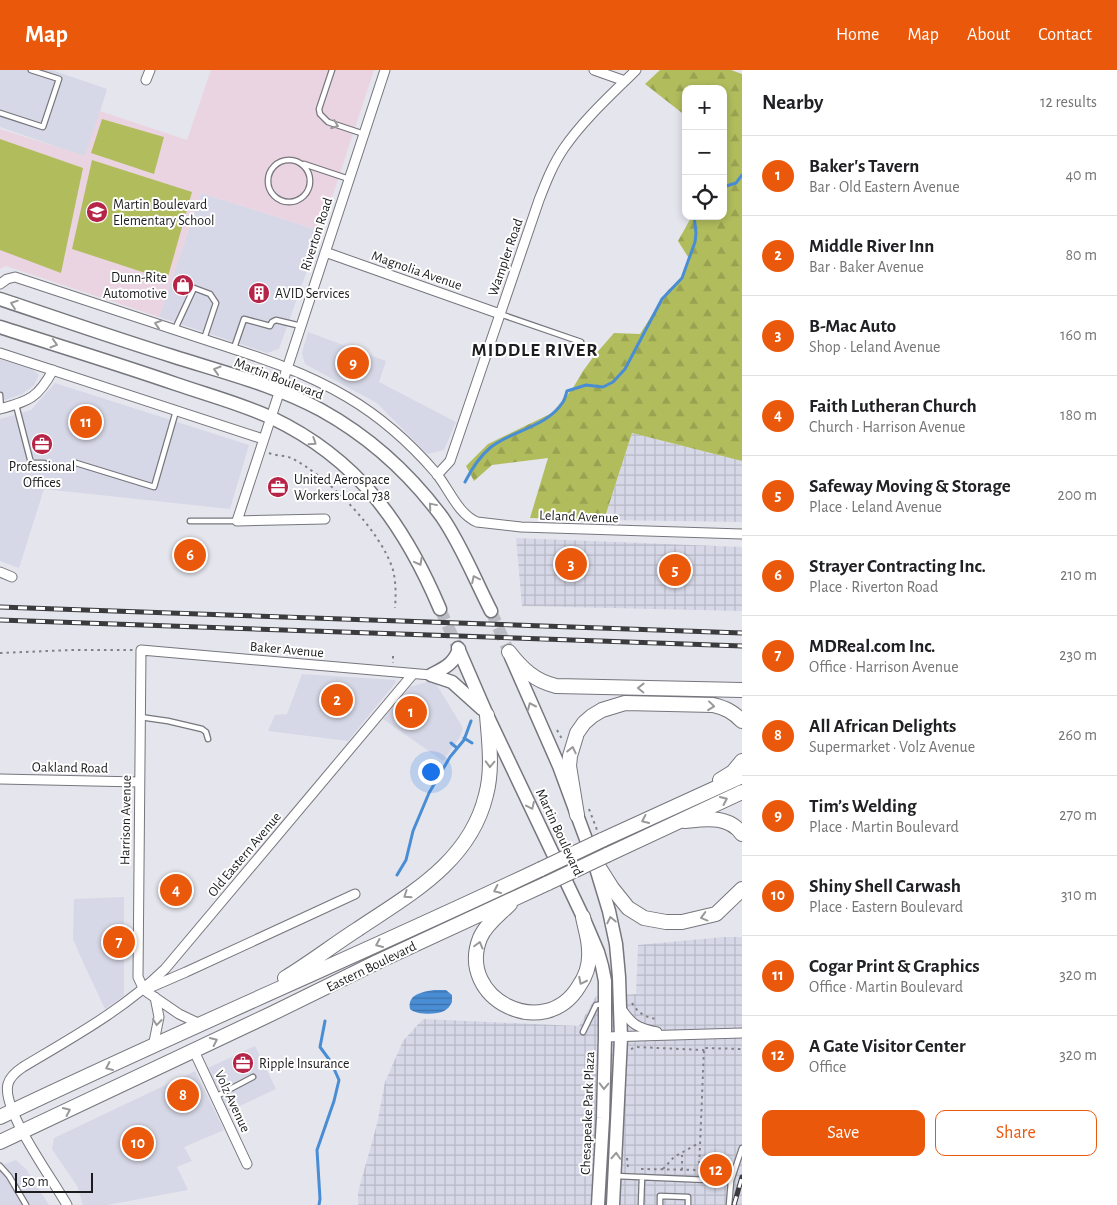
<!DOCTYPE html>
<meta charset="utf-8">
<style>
:root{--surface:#fff;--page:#f6f6f6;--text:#202124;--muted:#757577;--line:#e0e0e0;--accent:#ea580c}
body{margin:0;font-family:"Alegreya Sans",sans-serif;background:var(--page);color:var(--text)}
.controls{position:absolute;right:15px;top:15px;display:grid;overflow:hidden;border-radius:10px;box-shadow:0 2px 8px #0003}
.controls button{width:45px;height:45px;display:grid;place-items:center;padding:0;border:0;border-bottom:1px solid var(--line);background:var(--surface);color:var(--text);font:25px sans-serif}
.scale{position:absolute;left:15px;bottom:12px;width:78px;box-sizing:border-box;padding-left:5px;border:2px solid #1c1c1f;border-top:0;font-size:14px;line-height:18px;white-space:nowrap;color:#1c1c1f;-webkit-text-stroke:4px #fff;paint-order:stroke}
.you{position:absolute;left:430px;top:701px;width:18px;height:18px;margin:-12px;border:4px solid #fff;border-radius:50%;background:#1a73e8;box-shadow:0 0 0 8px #1a73e833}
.badge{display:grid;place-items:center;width:32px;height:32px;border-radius:50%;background:var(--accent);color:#fff;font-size:16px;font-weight:700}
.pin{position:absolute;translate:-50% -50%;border:2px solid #fff;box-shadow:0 1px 5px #0006}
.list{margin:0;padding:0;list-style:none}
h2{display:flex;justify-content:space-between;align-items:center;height:65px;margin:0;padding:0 20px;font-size:21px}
h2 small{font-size:16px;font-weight:400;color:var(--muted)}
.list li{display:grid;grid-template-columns:32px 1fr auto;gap:15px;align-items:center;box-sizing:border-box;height:80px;padding:0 20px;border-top:1px solid var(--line)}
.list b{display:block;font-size:19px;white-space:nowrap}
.list p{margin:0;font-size:16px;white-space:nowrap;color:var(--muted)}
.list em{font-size:16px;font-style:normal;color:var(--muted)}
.actions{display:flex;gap:10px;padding:15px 20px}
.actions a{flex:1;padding:11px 0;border:1px solid var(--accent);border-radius:10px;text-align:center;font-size:18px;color:var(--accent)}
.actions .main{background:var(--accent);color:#fff}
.icon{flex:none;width:28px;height:28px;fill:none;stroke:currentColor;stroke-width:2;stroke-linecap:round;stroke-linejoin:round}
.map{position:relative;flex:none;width:742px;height:1135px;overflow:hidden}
header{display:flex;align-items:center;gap:30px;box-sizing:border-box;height:70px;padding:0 25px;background:var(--accent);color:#fff}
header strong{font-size:24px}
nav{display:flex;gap:28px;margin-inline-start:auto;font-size:18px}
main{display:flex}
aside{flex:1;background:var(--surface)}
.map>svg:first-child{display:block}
.built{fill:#d7d8e7}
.industrial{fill:url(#industrial-grid)}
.education{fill:#ebd4e1}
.forest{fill:url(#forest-firs)}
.garden{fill:#b1bd5d}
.water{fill:url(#water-rules)}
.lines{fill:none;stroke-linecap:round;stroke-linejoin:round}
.stream{stroke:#498dd4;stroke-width:3}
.secondary-tunnel{stroke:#bcbdc4;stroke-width:12;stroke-dasharray:12 6;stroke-linecap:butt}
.lane-casing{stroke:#76767d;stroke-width:7}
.street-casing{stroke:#76767d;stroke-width:11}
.secondary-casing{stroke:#76767d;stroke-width:15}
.primary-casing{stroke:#76767d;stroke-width:16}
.path{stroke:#818187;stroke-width:2;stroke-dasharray:2.5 4;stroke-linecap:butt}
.lane{stroke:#fff;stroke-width:4.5}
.street{stroke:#fff;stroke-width:9}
.secondary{stroke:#fff;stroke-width:12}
.primary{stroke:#fff;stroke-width:14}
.rail-casing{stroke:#3b3b3f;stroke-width:5}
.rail{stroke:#fff;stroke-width:3;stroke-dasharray:9;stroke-linecap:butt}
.primary-bridge-casing{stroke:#76767d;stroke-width:16;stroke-linecap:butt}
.primary-bridge{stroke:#fff;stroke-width:14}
.oneway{stroke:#99999a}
.labels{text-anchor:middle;stroke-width:4;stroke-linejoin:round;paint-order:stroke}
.poi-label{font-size:14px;fill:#1c1c1f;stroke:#fff;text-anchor:start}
.street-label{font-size:14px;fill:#1c1c1f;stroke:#fff}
.district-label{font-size:19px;font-weight:bold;letter-spacing:1px;fill:#1c1c1f;stroke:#fff}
</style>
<header>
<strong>Map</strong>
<nav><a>Home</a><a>Map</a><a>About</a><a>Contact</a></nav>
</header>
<main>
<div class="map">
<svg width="742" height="1135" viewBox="0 0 742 1135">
<defs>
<pattern id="industrial-grid" width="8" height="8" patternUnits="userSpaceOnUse" patternTransform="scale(1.25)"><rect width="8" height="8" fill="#d7d8e7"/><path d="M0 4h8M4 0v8" fill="none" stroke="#b8b9c6"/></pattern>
<pattern id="forest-firs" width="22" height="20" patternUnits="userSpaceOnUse" patternTransform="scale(1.25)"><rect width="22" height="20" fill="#b1bd5d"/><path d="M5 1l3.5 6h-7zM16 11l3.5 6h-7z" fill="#98a250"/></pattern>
<pattern id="water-rules" width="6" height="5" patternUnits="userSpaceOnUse" patternTransform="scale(1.25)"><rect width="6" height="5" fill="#498dd4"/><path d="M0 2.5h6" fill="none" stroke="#3c72ab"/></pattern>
</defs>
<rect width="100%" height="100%" fill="#e4e5ed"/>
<!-- built -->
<path class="built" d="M0 0H52L107 19 86 87 0 57Z
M201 123 321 161 279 279 267 283 159 247Z
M308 262 386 291 379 312 456 352 444 380 427 384 377 333 305 294 302 283Z
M0 289 32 299 39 305 34 315 22 324 0 332Z
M55 313 249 375 230 439 44 419 19 498 0 491V349L31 340Z
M302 604 395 610 396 612 348 671 268 661 275 645 287 644Z
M427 612H435L463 658 460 667 443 691 383 649 410 617Z
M124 827V926L105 939 82 890 73 869 74 829Z
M255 976 276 1019 227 1042 208 998Z
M195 1001 224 1060 184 1077 192 1091 177 1097 188 1120 107 1135H83L77 1116 52 1079 54 1068Z
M16 1090 26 1099 49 1135H0V1096Z"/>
<!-- industrial -->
<path class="industrial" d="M632 363 742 391V452L604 450Z
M516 468 742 477V541L522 536Z
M724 867H742V1135H358V1122L377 1054 385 1012 403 971 423 949 579 956 596 926 636 924 638 875Z"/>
<!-- education -->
<path class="education" d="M211 0H374L321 161 201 123 159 247 6 196 0 199V59L85 86 100 41 187 70Z"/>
<!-- forest -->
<path class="forest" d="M660 0H731L742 4V391L632 363 604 450 530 448 548 388 492 395 474 411 466 396 488 374 552 343 573 318 583 301 594 286 614 263 640 264 668 220 683 208 690 190 678 171 692 146H723V19H686V46L645 14Z"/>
<!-- garden -->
<path class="garden" d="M102 49 164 67 154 104 91 83Z
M0 69 83 98 61 203 0 180Z
M92 90 192 122 167 210 72 179Z"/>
<!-- water -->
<path class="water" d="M434 920H446L452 925V932C450 936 448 939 444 941 436 945 417 945 410 939 407 925 421 922 434 920Z"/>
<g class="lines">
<!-- stream -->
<path class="stream" d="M723 117 736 113 742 105
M465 412C472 398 479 387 491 377 513 360 547 357 563 332 565 329 566 324 567 321L586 315 603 317 613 312 625 299 662 229 682 208 695 172 696 163 694 146
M464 668 472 673
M451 673 457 678
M397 805 406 790 413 761 429 723 450 687 464 670 471 651
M319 1135 320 1129 317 1080 334 1031 339 1010 331 992 320 977 325 951"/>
<!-- secondary-tunnel -->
<path class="secondary-tunnel" d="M440 539 458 578
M491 541 508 580"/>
<!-- lane casing -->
<g class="lane-casing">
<path id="lane" d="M332 0 319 39 320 44 328 52 364 64
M0 43 43 57 59 9 31 0
M268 111a21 21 0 1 1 42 0a21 21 0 1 1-42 0Z
M304 94 349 109
M500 244 581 272
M175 259 194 218 210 224 216 233 204 269
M234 278 244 249 270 256 272 252 276 250 301 256
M0 325 1 339
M16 335 31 393H44
M76 393 154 417 176 341
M190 451H237
M140 647 168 651 202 659 206 662 208 669
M583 962 596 935 604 934
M215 1027 253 1007
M0 1096 9 1106 26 1135
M616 1106 731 1111
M641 1135 642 1107
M660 1135V1126L688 1127V1135
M729 1135 731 1111 742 1078"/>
</g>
<!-- street casing -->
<g class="street-casing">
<path id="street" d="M594 0 625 11
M146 10 150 0
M325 182 500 244
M0 214 7 209 15 207C77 228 140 248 203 269 252 285 302 300 347 327 381 347 411 374 436 403 449 419 458 444 477 452L521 457 742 464
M0 283 263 369
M0 339C29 331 38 328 53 300
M437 405 450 391 539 130C546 112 553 94 564 78 584 49 611 25 636 0
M325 449 237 451 385 0
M0 502 12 507
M0 709 139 712
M149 918 186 902 355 824
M620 937C631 954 637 958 657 962
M200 954 179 944 144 920 138 907 141 580 431 605
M605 967 742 963
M153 977 159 947 155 927
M194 981 247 1094
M67 1135C54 1111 1 1040 8 1014 10 1006 17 1001 23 997 73 967 123 940 165 899L413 604"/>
</g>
<!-- secondary casing -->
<g class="secondary-casing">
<path id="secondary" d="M0 229C57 248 114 268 172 286 222 302 275 315 321 340 368 366 410 404 442 447 462 476 475 510 491 541
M0 257C59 276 118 294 176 314 208 325 242 334 272 348 358 389 404 454 440 539
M458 578 487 645 583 847 598 882 602 896 605 911V967L603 1048 598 1135
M511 587 559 696 577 745 593 788 609 841 616 874 619 907 621 968 613 1135
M431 605 452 612 482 639
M431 605C444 598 454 594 459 579"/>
</g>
<!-- primary casing -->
<g class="primary-casing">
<path id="primary" d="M509 582C522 599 535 611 556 616L742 620
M720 710 733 702 742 691
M577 745 569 696 570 686 577 663 584 653 592 646 602 640 625 633 713 635C726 638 733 642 742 651
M685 751C706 749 728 745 742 764
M602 770 742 706
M607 785 742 722
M593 788 612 818 628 838 644 848 666 852H682L716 844 742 819
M510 834C500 844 486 854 480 868 456 929 545 973 579 916 586 906 590 893 589 880 589 869 585 858 583 847
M285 908C310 893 333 875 358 859 410 824 470 792 486 725 493 699 489 671 487 645
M0 1047C179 961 362 884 541 799
M0 1072 271 944 377 892 548 813"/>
</g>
<!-- path -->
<path class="path" d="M269 383C276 386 285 385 291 388 328 406 381 461 393 500 396 512 396 525 395 538
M0 583 72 580H133
M393 586V593
M557 660 562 669
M589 739 597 760
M632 933C638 943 645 947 656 949
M631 979 636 977 704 980
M627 1088 628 1098
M641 1099 701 1100
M663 1099 674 1087 699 1073
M682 1100V1085
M699 1100 704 978 742 979"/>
<!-- lane -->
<use href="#lane" class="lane"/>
<!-- street -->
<use href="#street" class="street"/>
<!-- secondary -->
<use href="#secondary" class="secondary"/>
<!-- primary -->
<use href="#primary" class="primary"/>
<!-- rail casing -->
<g class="rail-casing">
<path id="rail" d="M0 537 742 563
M0 550 742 576
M734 1135 742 1107"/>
</g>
<!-- rail -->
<use href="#rail" class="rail"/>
<!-- primary-bridge casing -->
<g class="primary-bridge-casing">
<path id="primary-bridge" d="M541 799 602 770
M548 813 607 785"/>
</g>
<!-- primary-bridge -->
<use href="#primary-bridge" class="primary-bridge"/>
</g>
<!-- one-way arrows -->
<defs><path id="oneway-chevron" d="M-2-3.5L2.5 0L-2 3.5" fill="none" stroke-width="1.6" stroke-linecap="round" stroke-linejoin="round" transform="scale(1.25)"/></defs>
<g class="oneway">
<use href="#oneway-chevron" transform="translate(335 55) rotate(20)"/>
<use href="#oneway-chevron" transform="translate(14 234) rotate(-161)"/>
<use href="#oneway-chevron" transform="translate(158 254) rotate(-162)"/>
<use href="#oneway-chevron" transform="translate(54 274) rotate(17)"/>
<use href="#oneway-chevron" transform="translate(217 300) rotate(-163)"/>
<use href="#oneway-chevron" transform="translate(313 372) rotate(33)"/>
<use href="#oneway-chevron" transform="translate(432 436) rotate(-130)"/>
<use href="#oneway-chevron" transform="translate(419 492) rotate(62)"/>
<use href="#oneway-chevron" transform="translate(475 509) rotate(-116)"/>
<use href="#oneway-chevron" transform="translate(641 618) rotate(-179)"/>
<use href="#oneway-chevron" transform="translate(531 636) rotate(-114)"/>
<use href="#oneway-chevron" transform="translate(711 636) rotate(6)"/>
<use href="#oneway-chevron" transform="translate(572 680) rotate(-78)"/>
<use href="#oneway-chevron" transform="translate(490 694) rotate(92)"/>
<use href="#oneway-chevron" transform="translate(724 730) rotate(-24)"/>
<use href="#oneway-chevron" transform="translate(531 736) rotate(65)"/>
<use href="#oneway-chevron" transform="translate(645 750) rotate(155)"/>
<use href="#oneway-chevron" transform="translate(497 820) rotate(155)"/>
<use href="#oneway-chevron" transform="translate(407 825) rotate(146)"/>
<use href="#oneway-chevron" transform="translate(704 847) rotate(165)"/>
<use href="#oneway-chevron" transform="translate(611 850) rotate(-102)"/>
<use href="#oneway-chevron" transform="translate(379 874) rotate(156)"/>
<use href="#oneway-chevron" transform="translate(479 875) rotate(-75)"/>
<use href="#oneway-chevron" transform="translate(582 911) rotate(117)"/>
<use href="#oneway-chevron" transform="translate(157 952) rotate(97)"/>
<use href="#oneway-chevron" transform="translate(214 971) rotate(-25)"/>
<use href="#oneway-chevron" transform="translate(109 997) rotate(156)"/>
<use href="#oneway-chevron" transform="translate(604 1016) rotate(91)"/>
<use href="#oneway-chevron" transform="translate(67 1041) rotate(-25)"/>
<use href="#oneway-chevron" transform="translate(616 1086) rotate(-87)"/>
</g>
<!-- icons -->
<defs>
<g id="school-disc" transform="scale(1.125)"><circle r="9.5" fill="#b62448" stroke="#fff"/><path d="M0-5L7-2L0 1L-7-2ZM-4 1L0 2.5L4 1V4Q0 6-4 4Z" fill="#fff"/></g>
<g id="shop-disc" transform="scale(1.125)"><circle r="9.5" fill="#b62448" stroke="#fff"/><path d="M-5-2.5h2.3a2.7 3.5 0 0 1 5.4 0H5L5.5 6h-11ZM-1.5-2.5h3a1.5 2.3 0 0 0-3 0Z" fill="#fff"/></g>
<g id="building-disc" transform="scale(1.125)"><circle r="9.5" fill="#b62448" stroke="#fff"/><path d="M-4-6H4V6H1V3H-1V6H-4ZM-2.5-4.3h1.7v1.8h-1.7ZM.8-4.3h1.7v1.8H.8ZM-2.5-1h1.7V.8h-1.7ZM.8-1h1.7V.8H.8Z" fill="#fff"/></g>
<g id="office-disc" transform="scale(1.125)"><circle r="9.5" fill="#b62448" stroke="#fff"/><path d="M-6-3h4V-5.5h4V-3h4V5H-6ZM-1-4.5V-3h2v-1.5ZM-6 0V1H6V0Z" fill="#fff"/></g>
</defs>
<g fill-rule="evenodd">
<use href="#school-disc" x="97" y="142"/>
<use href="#shop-disc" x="183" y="215"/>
<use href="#building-disc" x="259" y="223"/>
<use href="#office-disc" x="42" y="374"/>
<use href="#office-disc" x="278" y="417"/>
<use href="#office-disc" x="243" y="993"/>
</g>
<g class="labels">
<!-- poi labels -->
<g class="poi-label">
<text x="113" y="139">Martin Boulevard<tspan x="113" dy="16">Elementary School</tspan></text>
<text x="167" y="212" text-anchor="end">Dunn-Rite<tspan x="167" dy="16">Automotive</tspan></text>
<text x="275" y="228">AVID Services</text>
<text x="42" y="401" text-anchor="middle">Professional<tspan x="42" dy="16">Offices</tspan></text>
<text x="294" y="414">United Aerospace<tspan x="294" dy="16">Workers Local 738</tspan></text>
<text x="259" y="998">Ripple Insurance</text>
</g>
<!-- street labels -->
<g class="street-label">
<text transform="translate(316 164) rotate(-72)" y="5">Riverton Road</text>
<text transform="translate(505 187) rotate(-71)" y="5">Wampler Road</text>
<text transform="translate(417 200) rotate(19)" y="5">Magnolia Avenue</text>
<text transform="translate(279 308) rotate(21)" y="5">Martin Boulevard</text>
<text transform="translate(579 446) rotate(2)" y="5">Leland Avenue</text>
<text transform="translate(287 579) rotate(5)" y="5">Baker Avenue</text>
<text transform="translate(70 697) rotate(1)" y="5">Oakland Road</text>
<text transform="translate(125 750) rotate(-89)" y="5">Harrison Avenue</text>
<text transform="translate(560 762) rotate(65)" y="5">Martin Boulevard</text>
<text transform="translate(244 784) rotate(-50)" y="5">Old Eastern Avenue</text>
<text transform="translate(371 896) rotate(-26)" y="5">Eastern Boulevard</text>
<text transform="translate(233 1031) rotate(65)" y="5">Volz Avenue</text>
<text transform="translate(587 1043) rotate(-88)" y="5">Chesapeake Park Plaza</text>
</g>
<!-- district labels -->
<g class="district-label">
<text x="535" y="286">MIDDLE RIVER</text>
</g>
</g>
</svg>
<div class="controls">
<button>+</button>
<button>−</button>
<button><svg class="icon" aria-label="locate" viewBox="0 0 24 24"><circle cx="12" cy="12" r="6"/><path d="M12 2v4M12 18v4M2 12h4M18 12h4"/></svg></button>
</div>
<div class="scale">50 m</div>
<div class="you"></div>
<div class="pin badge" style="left:411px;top:642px">1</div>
<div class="pin badge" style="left:337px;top:630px">2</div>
<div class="pin badge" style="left:571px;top:494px">3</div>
<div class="pin badge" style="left:176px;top:820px">4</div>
<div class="pin badge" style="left:675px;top:500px">5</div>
<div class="pin badge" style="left:190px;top:485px">6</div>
<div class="pin badge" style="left:119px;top:872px">7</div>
<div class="pin badge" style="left:183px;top:1025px">8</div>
<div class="pin badge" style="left:353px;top:293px">9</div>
<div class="pin badge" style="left:138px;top:1073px">10</div>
<div class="pin badge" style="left:86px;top:352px">11</div>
<div class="pin badge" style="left:716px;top:1100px">12</div>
</div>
<aside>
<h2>Nearby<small>12 results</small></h2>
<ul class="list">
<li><span class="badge">1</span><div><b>Baker's Tavern</b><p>Bar · Old Eastern Avenue</p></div><em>40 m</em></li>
<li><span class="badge">2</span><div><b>Middle River Inn</b><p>Bar · Baker Avenue</p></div><em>80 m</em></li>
<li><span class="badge">3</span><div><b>B-Mac Auto</b><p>Shop · Leland Avenue</p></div><em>160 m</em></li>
<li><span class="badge">4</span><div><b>Faith Lutheran Church</b><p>Church · Harrison Avenue</p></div><em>180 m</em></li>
<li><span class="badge">5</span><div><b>Safeway Moving &amp; Storage</b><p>Place · Leland Avenue</p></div><em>200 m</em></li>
<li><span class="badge">6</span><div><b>Strayer Contracting Inc.</b><p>Place · Riverton Road</p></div><em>210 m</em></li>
<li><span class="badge">7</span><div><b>MDReal.com Inc.</b><p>Office · Harrison Avenue</p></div><em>230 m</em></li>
<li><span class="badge">8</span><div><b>All African Delights</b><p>Supermarket · Volz Avenue</p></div><em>260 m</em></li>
<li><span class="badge">9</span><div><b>Tim’s Welding</b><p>Place · Martin Boulevard</p></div><em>270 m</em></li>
<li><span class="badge">10</span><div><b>Shiny Shell Carwash</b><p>Place · Eastern Boulevard</p></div><em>310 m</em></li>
<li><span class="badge">11</span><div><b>Cogar Print &amp; Graphics</b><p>Office · Martin Boulevard</p></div><em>320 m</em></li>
<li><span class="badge">12</span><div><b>A Gate Visitor Center</b><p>Office</p></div><em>320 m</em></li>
</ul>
<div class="actions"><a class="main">Save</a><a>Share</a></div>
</aside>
</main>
